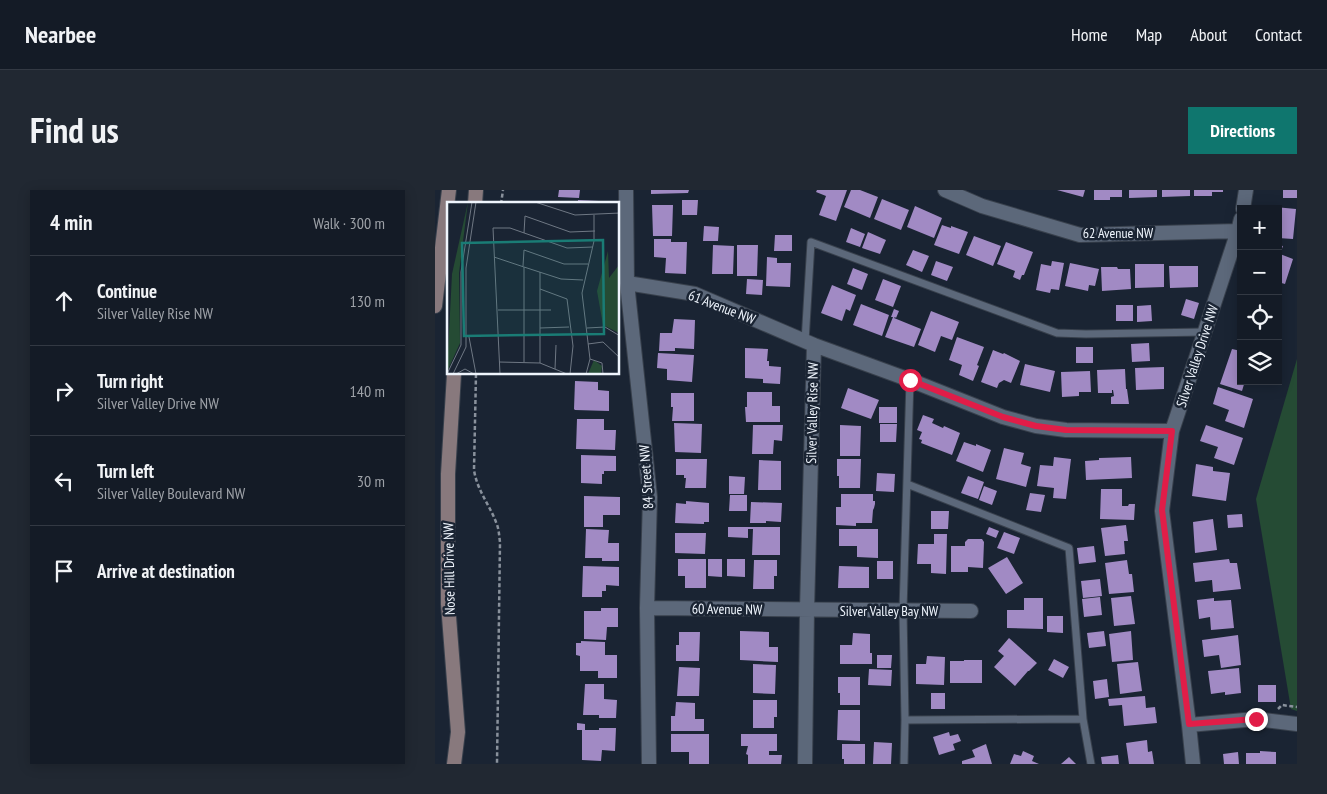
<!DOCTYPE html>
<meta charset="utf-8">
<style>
:root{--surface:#141b26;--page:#212832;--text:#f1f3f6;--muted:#9da1a7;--line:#333943;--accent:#0f766e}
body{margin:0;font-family:"PT Sans Narrow",sans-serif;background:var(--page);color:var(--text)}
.controls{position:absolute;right:15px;top:15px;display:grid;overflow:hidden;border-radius:0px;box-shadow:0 2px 12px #0003}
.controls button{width:45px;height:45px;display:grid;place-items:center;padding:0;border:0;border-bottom:1px solid var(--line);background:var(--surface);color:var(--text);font:25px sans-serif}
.stop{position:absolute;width:15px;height:15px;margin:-11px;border:4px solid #e11d48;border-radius:50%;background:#fff}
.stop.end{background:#e11d48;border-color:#fff;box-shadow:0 1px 5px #0008}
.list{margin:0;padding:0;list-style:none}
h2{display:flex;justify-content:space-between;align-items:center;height:65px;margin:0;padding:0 20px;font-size:21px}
h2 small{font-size:16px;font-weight:400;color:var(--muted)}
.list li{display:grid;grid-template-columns:32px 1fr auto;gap:15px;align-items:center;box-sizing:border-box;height:90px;padding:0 20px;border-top:1px solid var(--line)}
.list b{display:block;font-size:19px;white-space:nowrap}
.list p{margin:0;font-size:16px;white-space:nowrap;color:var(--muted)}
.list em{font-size:16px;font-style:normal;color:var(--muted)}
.icon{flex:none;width:28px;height:28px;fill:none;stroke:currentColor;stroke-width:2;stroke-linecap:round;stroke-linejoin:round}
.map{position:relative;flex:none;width:862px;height:574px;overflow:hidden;border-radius:0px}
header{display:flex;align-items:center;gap:30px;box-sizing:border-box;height:70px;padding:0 25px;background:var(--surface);border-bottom:1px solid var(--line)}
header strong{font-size:24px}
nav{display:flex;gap:28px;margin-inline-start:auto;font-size:18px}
.intro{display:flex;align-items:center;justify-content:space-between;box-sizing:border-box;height:120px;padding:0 30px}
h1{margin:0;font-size:35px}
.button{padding:12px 22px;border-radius:0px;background:var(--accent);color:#fff;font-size:18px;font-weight:700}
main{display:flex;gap:30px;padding:0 30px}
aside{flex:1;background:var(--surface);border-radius:0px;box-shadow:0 2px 12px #0003}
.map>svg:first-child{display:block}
.green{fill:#254b34}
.building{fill:#a18ac4}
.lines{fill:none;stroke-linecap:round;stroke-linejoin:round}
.service-casing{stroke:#38404c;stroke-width:9}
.minor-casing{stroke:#38404c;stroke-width:16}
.secondary-casing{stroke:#38404c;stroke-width:16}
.path{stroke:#89919c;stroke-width:2.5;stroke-dasharray:4 2.5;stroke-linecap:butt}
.service{stroke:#5c687a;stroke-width:7}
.minor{stroke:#5c687a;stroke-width:14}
.secondary{stroke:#88797d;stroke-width:14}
.route{stroke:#e11d48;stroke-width:6}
.labels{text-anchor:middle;stroke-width:5;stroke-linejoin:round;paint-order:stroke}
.street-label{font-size:14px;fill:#eff5fd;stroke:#1a2433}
.inset-road{fill:none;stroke:#6f7884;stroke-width:1}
.view{fill:#1a7c75;fill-opacity:0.15;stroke:#1a7c75;stroke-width:2.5}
.inset-edge{fill:none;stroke:#eff5fd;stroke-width:2.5}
</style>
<header>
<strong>Nearbee</strong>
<nav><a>Home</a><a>Map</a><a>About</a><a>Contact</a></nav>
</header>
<div class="intro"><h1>Find us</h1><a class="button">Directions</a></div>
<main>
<aside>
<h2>4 min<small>Walk · 300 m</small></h2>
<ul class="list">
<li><svg class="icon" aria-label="ahead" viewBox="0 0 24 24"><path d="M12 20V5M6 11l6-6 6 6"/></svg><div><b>Continue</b><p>Silver Valley Rise NW</p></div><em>130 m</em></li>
<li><svg class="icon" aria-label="right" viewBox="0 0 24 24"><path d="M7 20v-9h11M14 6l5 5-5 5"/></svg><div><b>Turn right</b><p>Silver Valley Drive NW</p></div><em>140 m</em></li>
<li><svg class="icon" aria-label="left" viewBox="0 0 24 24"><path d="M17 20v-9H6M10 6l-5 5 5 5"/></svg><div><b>Turn left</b><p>Silver Valley Boulevard NW</p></div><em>30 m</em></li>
<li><svg class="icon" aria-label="arrive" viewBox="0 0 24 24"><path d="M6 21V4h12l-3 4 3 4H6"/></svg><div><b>Arrive at destination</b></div></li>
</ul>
</aside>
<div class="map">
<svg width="862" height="574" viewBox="0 0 862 574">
<rect width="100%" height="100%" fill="#1a2433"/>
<!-- green -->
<path class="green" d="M862 169V521L856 519 821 309Z"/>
<!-- building -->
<path class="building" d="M124 0H145L144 8 123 7Z
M216 0H254L253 3 216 4Z
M382 0H412L401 31 384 25 391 6 381 2Z
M416 0H425L443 7 435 28 409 17Z
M622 0H650L648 7Z
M659 0H687V7H675V10H659Z
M694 0H722V7L694 8Z
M727 0H755V6L727 7Z
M759 0H788V2H777V6H759Z
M848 0H862V8H848Z
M447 9 474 20 466 40 439 29Z
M143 10 164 11V14H143Z
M247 10H263L262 25H247Z
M217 15H238L237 46H218Z
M480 16 507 28 499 48 472 37Z
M840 17 861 19 858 49 843 48V19H840Z
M507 35 516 38V36L533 42 524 64 499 55Z
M269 36 284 37 283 51H268Z
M416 38 430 44 425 57 411 52Z
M433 42 451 50 445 64 427 58Z
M340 45H357V61H339Z
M539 46 566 56 558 76 531 65Z
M219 49H236V52H252L251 84 230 83 231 68 219 67Z
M571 52 598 62 589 85H587L585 90 578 87 580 81 562 74Z
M278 55 299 56 298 84H277Z
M302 55H323L322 86H302Z
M843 55 848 56 845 64 858 69 850 94 843 92Z
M478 60 494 66 487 82 471 75Z
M332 67 342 68V73H356L355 97 331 96Z
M501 71 518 77 512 91 496 85Z
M617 71 629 73 624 100 616 99 615 103 601 100 606 74 616 76Z
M635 73 664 79 660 96 654 95 653 101 630 96Z
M700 74H729V97L700 98Z
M734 76H763V97L735 98Z
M666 77H682L683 79H695L696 99 667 101Z
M418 78 433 84 427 100 412 94Z
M312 89 328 90 327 105 311 104Z
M448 89 466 96 458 117 440 110Z
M397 95 421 105 415 121 411 119 407 131 386 123Z
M751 109 764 113 759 129 746 125Z
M426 114 454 125 447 146 418 135Z
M681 115H698V131H681Z
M716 115 717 131 702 132V116Z
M459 119 464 121 461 128 460 127 459 128 486 139 479 157 450 147 458 127H456Z
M496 121 524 132 517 150 506 146 500 162 483 155Z
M239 129 260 130 259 159 240 158V161H224L225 143H237Z
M522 147 549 157 542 175 544 176 538 191 524 185 527 175 514 170Z
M714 153 715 171 697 172 696 154Z
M641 157H658V173H641Z
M310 158 333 159 332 171H334V176L346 177 345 194 328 193V189L310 188Z
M797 159 806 161 804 170H806V191H810L807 201 785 194Z
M558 160 568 164 569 163 585 171 576 193 569 190 564 193 562 198 546 192Z
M223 163 259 165 257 192 232 190V179L222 178Z
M590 174 620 181 615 202 585 195Z
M729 177V199L701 200 700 178Z
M690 179 691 199H692L694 214H676V207L679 206 678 200H677V203H663L662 180Z
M655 181 656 202H644V206L627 207 626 182Z
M140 191 163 192V200L174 201V221L140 220 139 219Z
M783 197 818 209 809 238 790 231 794 220 778 214Z
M413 198 444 210 436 229 406 218Z
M312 202H337V216H345V232H311L310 217H312Z
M236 203H259V231H237L238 217H236Z
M444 217H462V233H444Z
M488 225 499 229 497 233 508 238 509 236 525 243 517 265 486 253 487 250 484 249 487 242 482 240Z
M142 229H169V240H181L180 260 141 259Z
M239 233 267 234 266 263 240 262Z
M445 234H462L461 252H445Z
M318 235H348L347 251 339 250 338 264H317Z
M405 235 426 236 425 266H405Z
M771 235 808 248 799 275 779 268 783 257 765 251Z
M529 252 541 256V254L556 260 548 282 521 271Z
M569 258 589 263 586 274 596 277 591 297 561 289Z
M146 265 181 266V281H169V284H167V294L146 293Z
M619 267 636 269 631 309 618 308 619 298 602 296 605 275 618 276Z
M696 267 697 288 651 290 650 271 664 270V268Z
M241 269H272L271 298H250L251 288H249V285H241Z
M402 269H426L425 298H404V286H402Z
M324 270 346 271V300H323Z
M761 274 778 277V281L795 283 791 311 757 306Z
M442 283 460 284 459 302 441 301Z
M294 286 310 287 309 304H294Z
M533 286 549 292 543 309 526 303Z
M549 296 562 301 557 315 544 310Z
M666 299H687V316H693L694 314H700L699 330 665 329Z
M595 303 610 305 606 322 591 320Z
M406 304H438V311H440V314L439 318 438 320 437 333H421V336L401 335V317H406Z
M295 305H312V321H294Z
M149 306 185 307V325H168V337H149Z
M251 311 274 313V332H269V334L240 333 241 313 251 314Z
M316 312 347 313 346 332 331 331V333H315Z
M496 321H514L513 339H496Z
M807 324 808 337 793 338 792 325Z
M778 329 782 360 760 363 758 332Z
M691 335 693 351H689L690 364 670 366 666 338Z
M293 337H313V348L293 347Z
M313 337H345V365H317L318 339H313Z
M554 337 564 341 561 348 551 344Z
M151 339 174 340 173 353H184V371H167V368H150Z
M404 339H443V368L422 367V356H404Z
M569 342 585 348 579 364 562 358Z
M240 343H271L270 364 240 363Z
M499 344H512L511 384 496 383V374H482L483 354H499Z
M533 349H547L549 352 548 378 533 377V382H516V356H530V352Z
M659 356 661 372 644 374 642 358Z
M572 367 588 393 571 404 553 378Z
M243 369H271V398H250V386H243Z
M273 369H287V387L273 386Z
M292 369H310V387L292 386Z
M794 369 795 373H802L806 399 778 402 777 390 760 392 758 373Z
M319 370H342V386H339V399H318Z
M692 370 694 384H697L699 402 674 404 670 373Z
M442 371H458V389H442Z
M148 376 184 377V396L171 395V401H167V407H147Z
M404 376 434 377V398H403Z
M665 389 667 406 648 408 646 391Z
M696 406 700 434 679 436 676 408Z
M665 407 667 425 649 427 647 409Z
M589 408H608V439L572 438V420H589Z
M779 408V411L796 410 799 438 776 440 775 427 764 429 762 410Z
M166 418H183V437H172L171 450 149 449V421H166Z
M612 426H628V443L612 442Z
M305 441 334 442V457H343V472L305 470Z
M669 441 671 456 654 458 652 443Z
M696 441 698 470 677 472 674 444Z
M244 442H265L264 471H241V455H244Z
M418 443 435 444V463H437V474H405V455H417Z
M803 445 806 475 786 478 784 465 769 467 767 450Z
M574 448 602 473 594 481H593L580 496 559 477 569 466 563 461Z
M146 451 170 452V465H182V488H163V481H145V466L141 465V453H146Z
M442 465H457L456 478H442Z
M492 466 510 467 509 495 481 494V474H491Z
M619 469 634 477 628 488 613 480Z
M529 470H547V493H515V471H529Z
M703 472 707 501 685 504 682 474Z
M318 474 341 475 340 504 318 503Z
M244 477 265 478 264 506H242Z
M804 478 806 503 790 505V502L776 504 773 481Z
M434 479 457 480 456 496 433 495Z
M403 487H425V515H405V503H403Z
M672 489 674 507 660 509 658 491Z
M150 494H169V509L182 510 181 528H164V525H148Z
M823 495H841V512H823Z
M496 503H510V519H496Z
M710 506 711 518 720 517 722 533 689 536 687 515 674 516 673 509Z
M318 510H342V527H339V538H318Z
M241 512 260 513V529H269V541H236V526H240Z
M403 520H425V551L402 550Z
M142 533 150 534V540H164V538H181L180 561 167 560 166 571 147 570V540H142Z
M514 542 515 546 523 544 526 551 518 554 520 560 504 565 498 547Z
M236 544H274V574H254V562H236Z
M306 544H342V561H334V565H347L346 574H313V565L311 564 313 556H306Z
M712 550 713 562 717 561 719 574H694L691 553Z
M439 552 457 553 456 574H438Z
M407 554H430V574H409V569H407Z
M551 554 557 574H527V571L540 567 537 560Z
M588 561 599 566 597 571 604 574H575L579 564 586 566Z
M825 561 841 562V574H811V563H825Z
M803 562 804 574H789L788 564Z
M683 565 684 574H667L666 567Z
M634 567 641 574H626Z"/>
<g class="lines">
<!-- service casing -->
<g class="service-casing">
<path id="service" d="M370 152 376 52 622 143 651 144 770 142
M472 294 634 358 648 529 656 574
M470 530 648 529
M469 574 470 530 468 420 475 190"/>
</g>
<!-- minor casing -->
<g class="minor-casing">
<path id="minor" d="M191 0 192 93 215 307 212 418 214 574
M510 0 547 16 645 45 803 41
M808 19 811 0
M192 93 260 104 379 155
M212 418 536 421
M754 535 821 529 862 534
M370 574 372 420 379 155 475 190 568 227 601 236 631 240 737 241
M758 574 754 535 727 321 737 241 803 41 806 29"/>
</g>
<!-- secondary casing -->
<g class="secondary-casing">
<path id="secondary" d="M40 14 41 0
M0 116 14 0
M19 574 23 542 13 414V284L19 184"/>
</g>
<!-- path -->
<path class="path" d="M66 14 68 0
M41 184 39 280C42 300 54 314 61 332 64 339 64 345 65 352L62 574
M843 519 847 515 862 517"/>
<!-- service -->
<use href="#service" class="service"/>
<!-- minor -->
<use href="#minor" class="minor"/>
<!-- secondary -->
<use href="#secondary" class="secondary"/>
</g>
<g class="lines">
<!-- route -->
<path class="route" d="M475 190 568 227 601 236 631 240 737 241 727 320 754 534 821 529"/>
</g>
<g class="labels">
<!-- street labels -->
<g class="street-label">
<text x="683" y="48">62 Avenue NW</text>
<text transform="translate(287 117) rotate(21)" y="5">61 Avenue NW</text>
<text transform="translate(762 166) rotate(-72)" y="5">Silver Valley Drive NW</text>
<text transform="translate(377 223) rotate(-89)" y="5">Silver Valley Rise NW</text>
<text transform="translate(211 287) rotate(-94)" y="5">84 Street NW</text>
<text transform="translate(14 379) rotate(-91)" y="5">Nose Hill Drive NW</text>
<text transform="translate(292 419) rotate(1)" y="5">60 Avenue NW</text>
<text x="454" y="426">Silver Valley Bay NW</text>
</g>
</g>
<!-- overview -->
<g transform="translate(12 12)">
<rect width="172" height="172" fill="#1a2433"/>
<path d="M21 0 12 71 13 141 0 170 5 72ZM161 49 162 76 172 63V131L156 123 150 89ZM147 158 155 164 154 172H141Z" fill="#254b34"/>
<path class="inset-road" d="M88 0 128 13 173 11M77 31 78 14 123 30 148 29M47 55 77 65M76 64 77 48 117 62H141M93 87 120 97 126 144 123 172M51 108H104M93 126 122 125M140 126 158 125 173 134M22 135 29 172M141 142 156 140 173 156M143 157 155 161 156 172M52 160 93 161 120 172M77 160V65L114 77 136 78M93 161V70M108 167 109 143M0 172 14 143V70L25 0M6 172 19 145V66L29 0M9 172 18 167 27 172M53 172 46 26H63L120 46 146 45M139 172 143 157 135 91 147 39V13"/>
<path class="view" d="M156 38 157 132 17 134 15 41Z"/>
<rect width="172" height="172" class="inset-edge"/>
</g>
</svg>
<div class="controls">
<button>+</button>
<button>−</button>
<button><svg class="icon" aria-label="locate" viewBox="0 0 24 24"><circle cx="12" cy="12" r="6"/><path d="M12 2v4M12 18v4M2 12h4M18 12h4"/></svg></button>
<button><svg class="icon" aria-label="layers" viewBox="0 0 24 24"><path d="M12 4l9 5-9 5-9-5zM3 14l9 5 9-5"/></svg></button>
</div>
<div class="stop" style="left:475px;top:190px"></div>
<div class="stop end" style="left:821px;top:529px"></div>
</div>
</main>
